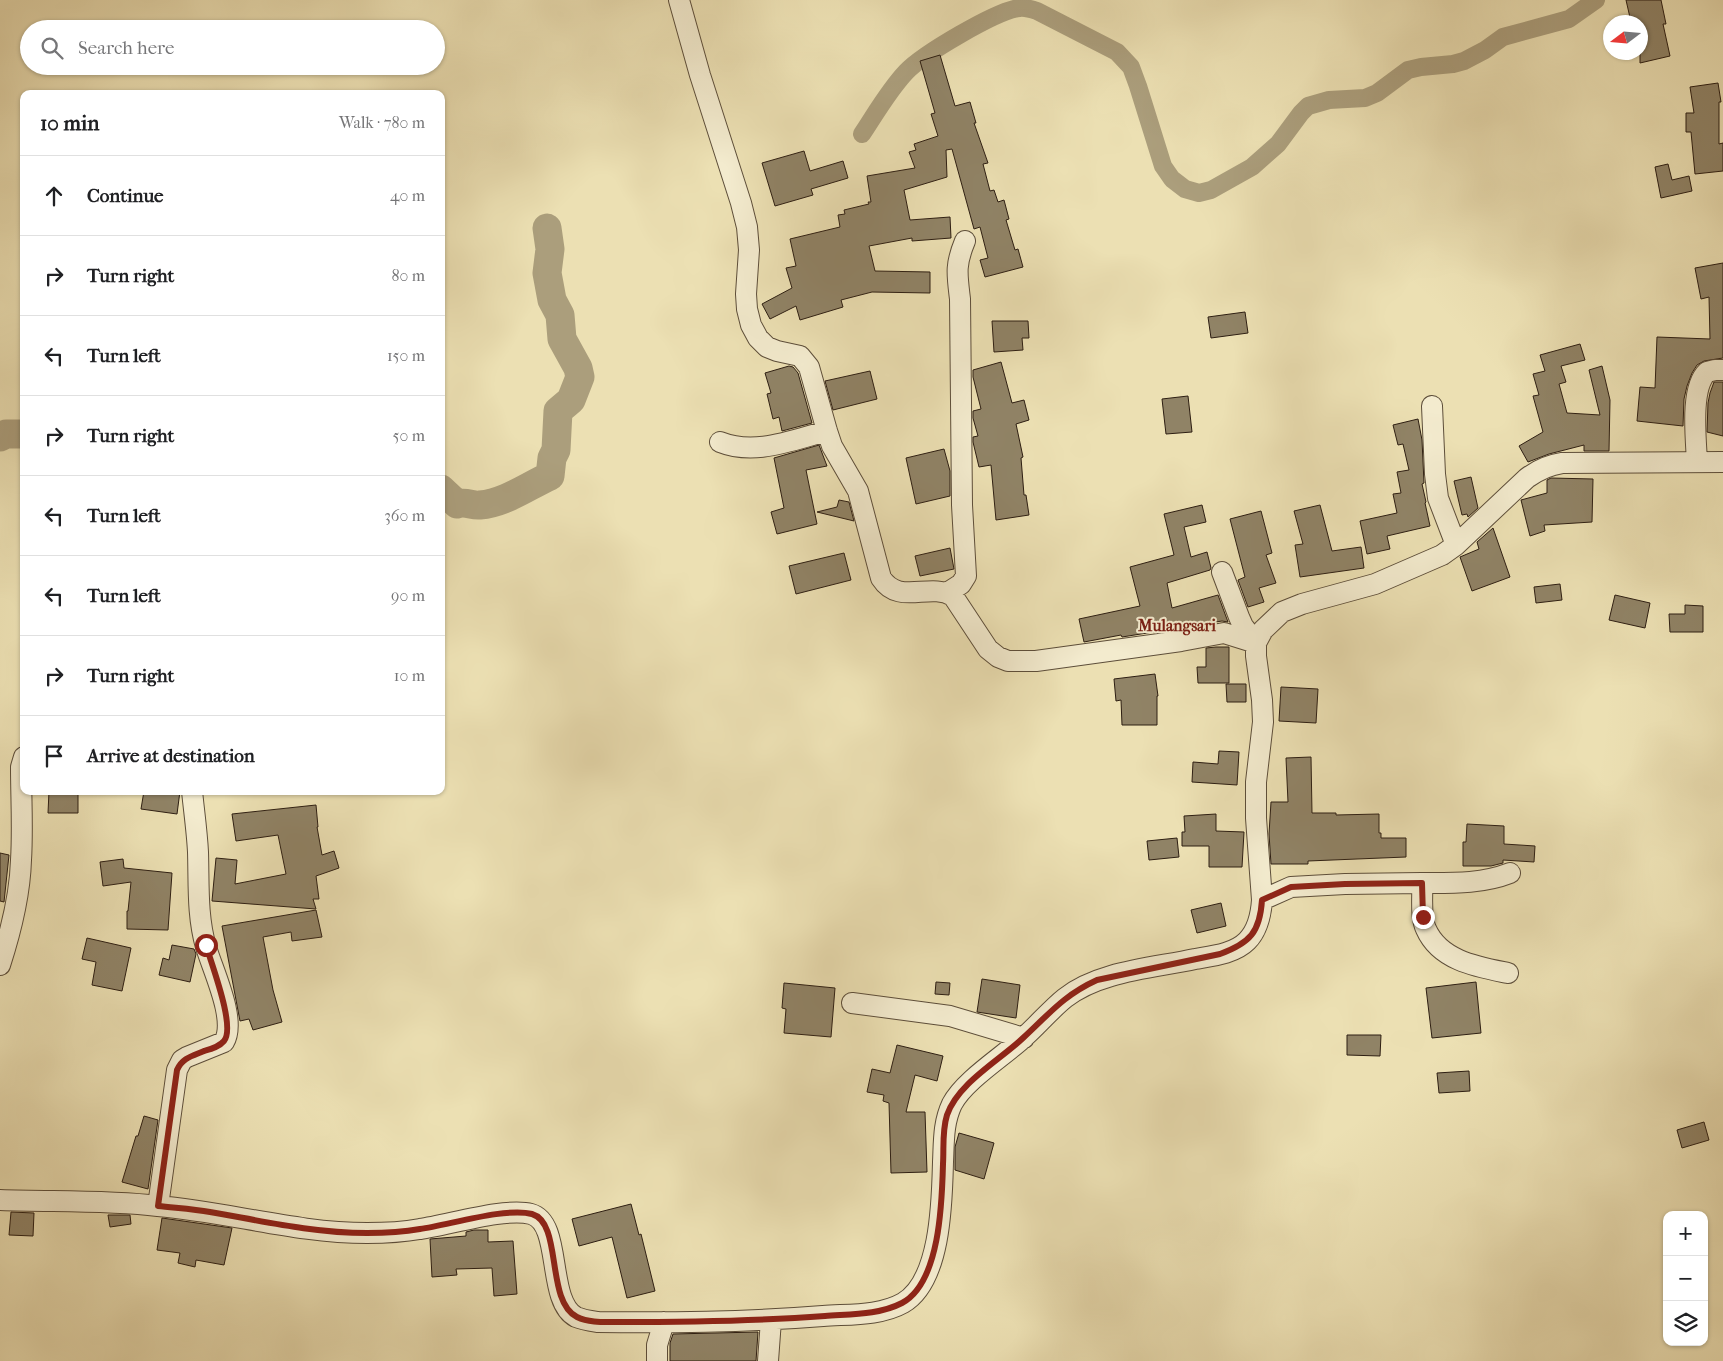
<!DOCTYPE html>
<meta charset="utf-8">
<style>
:root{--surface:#fff;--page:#f2f2f2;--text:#202124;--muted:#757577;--line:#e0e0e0}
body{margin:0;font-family:"IM FELL French Canon",serif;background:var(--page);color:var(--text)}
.controls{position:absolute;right:15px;bottom:15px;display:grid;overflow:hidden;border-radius:10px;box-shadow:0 1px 4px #0004}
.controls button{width:45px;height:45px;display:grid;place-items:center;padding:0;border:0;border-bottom:1px solid var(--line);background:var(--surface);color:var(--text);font:25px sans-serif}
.compass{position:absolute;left:1603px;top:15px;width:45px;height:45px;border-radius:50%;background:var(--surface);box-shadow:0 1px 4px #0004;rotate:254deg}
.stop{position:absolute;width:15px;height:15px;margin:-11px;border:4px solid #8f2418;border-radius:50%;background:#fff}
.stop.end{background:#8f2418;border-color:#fff;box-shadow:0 1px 5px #0008}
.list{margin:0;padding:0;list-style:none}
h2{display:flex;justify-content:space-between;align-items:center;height:65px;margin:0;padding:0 20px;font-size:21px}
h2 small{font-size:16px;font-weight:400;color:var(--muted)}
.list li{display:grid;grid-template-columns:32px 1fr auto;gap:15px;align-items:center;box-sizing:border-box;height:80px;padding:0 20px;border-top:1px solid var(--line)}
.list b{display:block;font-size:19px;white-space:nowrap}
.list em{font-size:16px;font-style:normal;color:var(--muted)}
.icon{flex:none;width:28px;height:28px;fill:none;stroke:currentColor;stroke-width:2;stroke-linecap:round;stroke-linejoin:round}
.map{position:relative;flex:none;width:1723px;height:1361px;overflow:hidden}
.search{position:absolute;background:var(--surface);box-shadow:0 1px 4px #0004;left:20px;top:20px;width:425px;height:55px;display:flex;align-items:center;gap:12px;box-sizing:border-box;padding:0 18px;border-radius:28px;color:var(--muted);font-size:19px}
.panel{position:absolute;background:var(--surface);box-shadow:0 1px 4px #0004;left:20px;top:90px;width:425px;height:705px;border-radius:10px}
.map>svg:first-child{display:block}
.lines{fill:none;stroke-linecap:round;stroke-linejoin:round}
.canal{stroke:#ab9e7c;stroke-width:18}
.river{stroke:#ab9e7c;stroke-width:29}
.building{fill:#908366;stroke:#2d1e12}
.minor-casing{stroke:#5d4e3a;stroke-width:22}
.minor{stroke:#f3ebce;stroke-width:20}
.route{stroke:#8f2418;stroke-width:6}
.labels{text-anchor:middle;stroke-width:4;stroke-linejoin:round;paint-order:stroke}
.quarter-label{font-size:16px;font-weight:bold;fill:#7a1f14;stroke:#f3ebce}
</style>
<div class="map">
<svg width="1723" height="1361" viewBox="0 0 1723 1361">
<rect width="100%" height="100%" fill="#ece0b3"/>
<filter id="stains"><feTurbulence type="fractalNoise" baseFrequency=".004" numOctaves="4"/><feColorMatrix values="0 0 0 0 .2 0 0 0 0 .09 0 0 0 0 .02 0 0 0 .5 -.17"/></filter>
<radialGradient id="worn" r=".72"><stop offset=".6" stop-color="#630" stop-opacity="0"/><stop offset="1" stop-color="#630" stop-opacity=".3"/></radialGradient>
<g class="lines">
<!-- canal -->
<path class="canal" d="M862 134C876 113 889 90 906 72 923 54 996 11 1019 8 1025 7 1031 9 1037 11L1117 52 1131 67 1138 86 1163 166 1172 179 1185 189 1199 193 1211 190 1252 167 1278 144 1301 113 1308 106 1329 100 1365 98 1377 93 1408 70 1421 67 1453 64 1464 61 1485 50 1503 37 1569 19 1596 0"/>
<!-- river -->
<path class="river" d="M0 437 6 434H24
M441 489 457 504C466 501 472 506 480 505 505 503 528 486 550 476L552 458 556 450 558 411 571 400 580 377 578 368 562 339 560 315 552 300 547 273 550 249 547 228"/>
</g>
<!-- building -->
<path class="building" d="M1626 0H1661L1666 24H1663L1670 56 1640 63V22H1631Z
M940 55 955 106 970 102 976 123H974L988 163 983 164 990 191 994 190 998 202 1004 200 1009 219 1006 220 1015 250 1018 249 1023 267 985 277 980 260 988 258 980 227 974 229 952 149 946 150 947 177 904 190 910 220 950 217 951 238 912 241V238L869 246 875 271 930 272V293L872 292 841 300 843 307 800 320 796 306 770 319 762 304 792 288 786 268 796 266 790 239 840 227 838 215 845 214 844 210 869 204 868 202H871L867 176 915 168 909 152 916 150 914 144 938 136 931 114 935 113 920 61Z
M1718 83 1721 102H1719V144L1723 143V171L1695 174 1691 132H1686V113H1694L1690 87Z
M804 151 810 171 843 161 848 178 811 189 813 195 775 206 762 163Z
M1668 164 1672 180 1689 176 1692 191 1661 198 1655 167Z
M1723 263V358L1704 361 1697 365 1692 373 1687 386 1684 399 1683 426 1637 421 1640 387 1655 388 1657 337 1710 339 1709 297 1701 299 1695 268Z
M1245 312 1248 333 1211 338 1208 317Z
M992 321H1028L1029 338H1022L1023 350 994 352Z
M1580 344 1585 360 1561 366 1566 382 1559 384 1567 413 1600 415 1589 370 1602 366 1610 400 1609 451H1584V445L1549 454 1528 462 1519 446 1543 432 1533 396 1539 395 1533 374 1545 371 1540 355Z
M1001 362 1012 403 1024 400 1029 420 1016 424 1023 457 1021 458 1024 495H1026L1029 515 996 520 991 465 979 467 973 442V437L978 436 973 418V411L981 409 973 377V370Z
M789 366 793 367 798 373 812 423 782 431 779 417 773 419 767 394 771 393 765 373Z
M870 371 877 399 833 410 825 381Z
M1714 382H1723V436L1707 432 1708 403 1710 393Z
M1188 396 1192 432 1166 434 1162 399Z
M1418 419 1422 440 1424 483 1422 484 1426 502 1425 503 1430 526 1387 536 1390 549 1367 554 1360 521 1397 513 1393 494 1401 493 1397 472 1409 470 1403 444 1398 445 1393 425Z
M819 445 827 466 806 470 817 524 777 534 771 512 784 508 774 458Z
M944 449 950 471V496L916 504 906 458Z
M1471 477 1478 508 1468 517 1467 514 1462 515 1454 481Z
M1551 478 1593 479 1592 522 1544 525 1545 531 1530 536 1521 500 1547 493V480Z
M839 500 849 502 854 521 817 512 837 507Z
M1202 505 1206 522 1184 527 1191 557 1207 552 1211 568 1210 570 1167 583 1172 608 1218 595 1228 622 1222 621 1122 637 1121 635 1084 642 1079 619 1140 606 1130 567 1174 555 1164 514Z
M1320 505 1332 551 1361 547 1364 568 1300 577 1295 545 1303 544 1294 511Z
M1261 511 1272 553 1266 555 1276 583 1259 588 1264 602 1248 607 1238 580 1245 577 1230 519Z
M1493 528 1510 577 1472 591 1460 557 1479 549 1477 542Z
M950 548 954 569 920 576 915 556Z
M844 553 851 580 796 594 789 566Z
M1560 584 1562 600 1536 603 1534 587Z
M1615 595 1650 603 1645 628 1609 620Z
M1685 605 1703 606V632H1670L1669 614H1685Z
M1216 647H1229V683H1198L1197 667H1206V648Z
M1155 674 1158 696H1157V725H1122L1121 700 1116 701 1114 679Z
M1226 684H1246V702H1227Z
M1281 687 1318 689 1316 723 1279 721Z
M1219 751 1239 752 1237 785 1192 782 1193 762 1218 764Z
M1311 757 1312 813H1336V815L1379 814V833H1381V838H1406V857L1308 861V864H1271L1269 834 1271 802H1288L1286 758Z
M49 791H78V813H48Z
M144 791H180L177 814 141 809Z
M316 805 318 827H317L322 855 334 851 339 868 316 876 319 899H313L316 909 212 901 216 858 237 860 235 884 286 874 278 835 236 841 232 814Z
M1216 814V831L1244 832 1242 867H1209V846H1182V832H1185L1184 816Z
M1467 824 1504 826V844L1535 846 1534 862 1503 860V863L1491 866H1463V842H1466Z
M1177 838 1179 857 1149 860 1147 841Z
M0 853 9 855 4 902 0 901Z
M123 859 124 868 172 873 168 930 127 929V911H128L131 882 103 886 100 862Z
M1221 903 1226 926 1197 933 1191 910Z
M316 910 322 937 292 941 291 932 263 937 273 990 282 1022 253 1030 249 1019 240 1021 222 926Z
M87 938 131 948 122 991 92 985 96 962 82 959Z
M172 945 194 949 196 954 190 982 159 975 163 958 169 960Z
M982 979 1020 985 1016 1018 977 1012Z
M936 982 950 983 949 995 935 994Z
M1476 982 1481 1033 1432 1038 1426 988Z
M784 983 835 988 831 1037 784 1033 786 1009 782 1008Z
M1347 1035H1381L1380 1056 1347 1055Z
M897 1045 943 1056 937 1081 915 1075 906 1112H925L927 1172 891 1173 889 1103 883 1101 884 1095 867 1092 872 1069 890 1073Z
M1469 1071 1470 1091 1439 1093 1437 1073Z
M144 1116 158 1120 148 1189 122 1182 136 1136H138Z
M1704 1122 1709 1140 1682 1148 1677 1130Z
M959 1133 994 1143 984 1179 955 1170V1147Z
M631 1204 639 1235 641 1234 655 1291 627 1298 612 1237 579 1246 572 1219Z
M11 1212 34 1213 33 1236 9 1235Z
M108 1215H130L131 1224 110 1227Z
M162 1218 232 1228 224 1265 196 1260 195 1267 178 1263 180 1253 157 1250Z
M474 1230H488V1242L513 1241 517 1294 494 1296 492 1268 456 1269 457 1275 432 1277 430 1239 466 1236V1232Z
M758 1332 756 1361H670V1343L673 1334Z"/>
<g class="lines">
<!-- minor casing -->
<g class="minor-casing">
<path id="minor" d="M679 0 700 75 741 203 747 227 749 250 746 294 747 309 751 325 758 338 767 347 777 351 800 356 809 367 827 431 832 446 858 491 881 578C899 606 929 582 953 596L988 649 998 657 1008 661H1036L1181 641 1224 633 1256 643
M1432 406 1435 474 1438 498 1456 545
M720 442C755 456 792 440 827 431
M1697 462C1696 439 1690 388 1707 372L1715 370H1723
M1222 572 1239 617 1243 626 1256 643
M947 593 961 584 966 576 962 505 960 299C957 274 955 265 965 241
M1422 883C1452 883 1482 884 1510 873
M1262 900 1291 887 1345 884 1422 883C1423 897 1420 917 1426 929 1440 961 1478 967 1508 973
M0 965C11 931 20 896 21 860 23 829 21 798 21 767L24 757
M852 1003 950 1016 1024 1038
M0 1200C53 1202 106 1200 158 1206 228 1212 297 1233 367 1233 385 1233 403 1232 420 1229 449 1225 506 1207 531 1214 563 1223 546 1301 576 1317 583 1320 591 1321 598 1322 673 1323 748 1322 823 1316 849 1314 880 1316 903 1303 941 1281 942 1201 943 1162 944 1142 943 1123 952 1104 964 1081 1002 1057 1022 1039 1037 1026 1050 1010 1065 998 1099 971 1154 968 1195 959 1212 956 1234 954 1247 941 1258 930 1261 915 1262 900L1256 818V782L1263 722 1262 700 1256 656V643L1263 630 1282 612 1302 604 1375 584 1442 555 1456 545 1527 478C1538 470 1548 465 1562 463L1723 462
M158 1206 177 1070 182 1060 187 1057 224 1042C237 1020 213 971 206 947 197 916 199 884 198 852 197 832 194 811 192 791
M657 1361V1345L664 1322
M768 1361 771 1320"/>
</g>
<!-- minor -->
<use href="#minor" class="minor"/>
</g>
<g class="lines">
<!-- route -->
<path class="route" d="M206 945C211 963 236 1027 224 1041 219 1047 211 1049 204 1051 192 1056 182 1058 177 1070L158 1206C175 1208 193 1209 210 1212 262 1221 314 1233 367 1233 384 1233 403 1232 420 1229 449 1225 506 1207 532 1214 563 1223 545 1301 577 1317 589 1323 604 1322 618 1322 687 1322 756 1321 825 1316 850 1314 879 1315 902 1303 940 1283 942 1202 943 1164 944 1147 942 1131 947 1115 958 1083 1000 1060 1023 1038 1049 1014 1064 995 1097 980L1220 954C1250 943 1260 932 1262 900L1291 887 1345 884 1422 883 1423 917"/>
</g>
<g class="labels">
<!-- quarter labels -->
<g class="quarter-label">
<text x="1177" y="631">Mulangsari</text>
</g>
</g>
<rect width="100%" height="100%" filter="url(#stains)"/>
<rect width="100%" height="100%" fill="url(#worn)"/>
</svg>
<div class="controls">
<button>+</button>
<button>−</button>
<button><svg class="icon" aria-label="layers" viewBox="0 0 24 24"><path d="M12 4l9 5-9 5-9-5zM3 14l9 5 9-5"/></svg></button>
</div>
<svg class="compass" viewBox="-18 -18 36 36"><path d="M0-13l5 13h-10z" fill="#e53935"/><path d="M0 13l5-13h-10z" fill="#757577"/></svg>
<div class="stop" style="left:206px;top:945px"></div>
<div class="stop end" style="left:1423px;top:917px"></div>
<div class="search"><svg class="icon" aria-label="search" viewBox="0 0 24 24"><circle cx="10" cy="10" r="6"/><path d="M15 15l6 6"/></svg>Search here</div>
<section class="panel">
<h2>10 min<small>Walk · 780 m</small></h2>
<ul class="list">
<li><svg class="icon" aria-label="ahead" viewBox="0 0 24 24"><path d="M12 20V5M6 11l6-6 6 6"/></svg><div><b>Continue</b></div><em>40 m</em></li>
<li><svg class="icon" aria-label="right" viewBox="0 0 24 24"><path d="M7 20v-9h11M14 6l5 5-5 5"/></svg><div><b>Turn right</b></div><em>80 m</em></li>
<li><svg class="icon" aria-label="left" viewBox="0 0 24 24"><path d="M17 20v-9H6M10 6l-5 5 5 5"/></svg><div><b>Turn left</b></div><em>150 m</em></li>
<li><svg class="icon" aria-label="right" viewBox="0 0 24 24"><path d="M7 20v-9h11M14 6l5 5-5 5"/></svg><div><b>Turn right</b></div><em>50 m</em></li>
<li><svg class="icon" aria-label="left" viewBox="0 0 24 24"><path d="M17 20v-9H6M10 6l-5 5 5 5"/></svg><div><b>Turn left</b></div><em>360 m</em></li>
<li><svg class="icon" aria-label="left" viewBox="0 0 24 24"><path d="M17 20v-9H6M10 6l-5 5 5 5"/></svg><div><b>Turn left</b></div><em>90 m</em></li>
<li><svg class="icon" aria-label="right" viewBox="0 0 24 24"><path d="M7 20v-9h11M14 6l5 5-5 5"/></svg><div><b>Turn right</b></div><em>10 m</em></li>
<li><svg class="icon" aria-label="arrive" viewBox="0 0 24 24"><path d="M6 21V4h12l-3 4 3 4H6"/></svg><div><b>Arrive at destination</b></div></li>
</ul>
</section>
</div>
